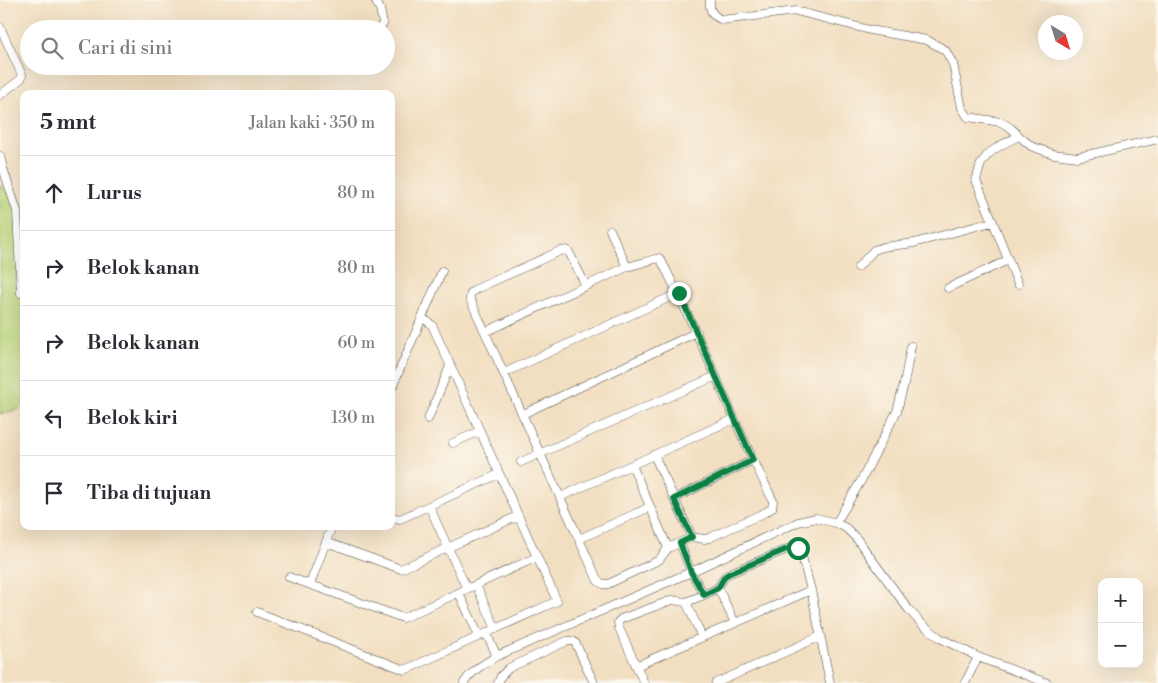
<!DOCTYPE html>
<html lang="id">
<meta charset="utf-8">
<style>
:root{--surface:#fff;--page:#f7f7f7;--text:#2b2b33;--muted:#7c7c81;--line:#e1e1e2}
body{margin:0;font-family:"Libre Bodoni",serif;background:var(--page);color:var(--text)}
.controls{position:absolute;right:15px;bottom:15px;display:grid;overflow:hidden;border-radius:10px;box-shadow:0 5px 20px #0002}
.controls button{width:45px;height:45px;display:grid;place-items:center;padding:0;border:0;border-bottom:1px solid var(--line);background:var(--surface);color:var(--text);font:25px sans-serif}
.compass{position:absolute;left:1038px;top:15px;width:45px;height:45px;border-radius:50%;background:var(--surface);box-shadow:0 5px 20px #0002;rotate:142deg}
.stop{position:absolute;width:15px;height:15px;margin:-11px;border:4px solid #0b8043;border-radius:50%;background:#fff}
.stop.end{background:#0b8043;border-color:#fff;box-shadow:0 1px 5px #0008}
.list{margin:0;padding:0;list-style:none}
h2{display:flex;justify-content:space-between;align-items:center;height:65px;margin:0;padding:0 20px;font-size:21px}
h2 small{font-size:16px;font-weight:400;color:var(--muted)}
.list li{display:grid;grid-template-columns:32px 1fr auto;gap:15px;align-items:center;box-sizing:border-box;height:75px;padding:0 20px;border-top:1px solid var(--line)}
.list b{display:block;font-size:19px;white-space:nowrap}
.list em{font-size:16px;font-style:normal;color:var(--muted)}
.icon{flex:none;width:28px;height:28px;fill:none;stroke:currentColor;stroke-width:2;stroke-linecap:round;stroke-linejoin:round}
.map{position:relative;flex:none;width:1158px;height:683px;overflow:hidden}
.search{position:absolute;background:var(--surface);box-shadow:0 5px 20px #0002;left:20px;top:20px;width:375px;height:55px;display:flex;align-items:center;gap:12px;box-sizing:border-box;padding:0 18px;border-radius:28px;color:var(--muted);font-size:19px}
.panel{position:absolute;background:var(--surface);box-shadow:0 5px 20px #0002;left:20px;top:90px;width:375px;height:440px;border-radius:10px}
.map>svg:first-child{display:block}
.green{fill:#bad479;stroke:#728052}
.lines{fill:none;stroke-linecap:round;stroke-linejoin:round}
.minor-casing{stroke:#494641;stroke-width:9}
.minor{stroke:#fff;stroke-width:8}
.route{stroke:#0b8043;stroke-width:6}
</style>
<div class="map">
<svg width="1158" height="683" viewBox="0 0 1158 683">
<rect width="100%" height="100%" fill="#fbf7ec"/>
<filter id="ink" filterUnits="userSpaceOnUse"><feTurbulence type="fractalNoise" baseFrequency=".02" numOctaves="2"/><feDisplacementMap in="SourceGraphic" scale="10" xChannelSelector="R" yChannelSelector="G"/><feConvolveMatrix kernelMatrix="1 2 1 2 8 2 1 2 1" color-interpolation-filters="sRGB"/></filter>
<filter id="wash" filterUnits="userSpaceOnUse"><feTurbulence type="fractalNoise" baseFrequency=".0096" numOctaves="4" result="noise"/><feDisplacementMap in="SourceGraphic" scale="20" xChannelSelector="R" yChannelSelector="G"/><feGaussianBlur stdDeviation="1.12" result="paint"/><feColorMatrix in="noise" values="0 0 0 0 0 0 0 0 0 0 0 0 0 0 0 0 0 1.4 0 .05"/><feComposite in="paint" operator="in"/></filter>
<g filter="url(#wash)">
<rect width="100%" height="100%" fill="#f2dec0"/>
<!-- green -->
<path class="green" d="M0 185 22 203 18 250 24 259V404L19 409 0 414Z"/>
</g>
<g filter="url(#ink)">
<g class="lines">
<!-- minor casing -->
<g class="minor-casing">
<path id="minor" d="M375 0 380 9 383 24 379 29
M710 0C709 11 712 15 722 20L796 11 870 30 927 40 945 50 953 64 962 108 968 117 1001 122 1011 128 1019 136 1031 146 1053 154 1078 157 1158 139
M0 27 22 75 21 79 0 95
M0 156 3 168 17 211 21 293
M610 230 627 267
M858 267 874 250 883 247 914 243 992 222
M1018 284 976 180C978 175 979 169 981 164 988 150 1005 143 1019 136
M948 288 1008 260
M485 332 627 267 659 258 661 260C688 312 711 365 734 418 746 446 760 473 773 501L772 508 766 512 709 538 704 539 692 537 668 548 659 560 608 584H603L598 581 470 299 471 293 476 289 560 251 567 250 570 254 586 286
M504 373 679 293
M391 390 442 271
M523 414 697 332
M428 419 450 366
M453 443 480 431
M654 455 692 537
M521 462 716 376
M632 465 668 548
M560 497 734 419
M674 499 753 460
M429 506 467 589
M391 517 400 519 499 474
M836 523 862 479 897 411 904 384 911 346
M579 539 650 507
M326 542 401 569 518 516
M680 543 691 572 704 595
M289 577 403 618 537 557
M310 584 332 526
M476 585 496 629
M718 588 735 623
M459 593 479 636
M686 602 702 637
M257 612 405 670 557 601 432 325 422 317
M486 633 497 656
M636 666 811 590
M464 683C471 671 485 663 497 656L691 572 798 522 816 518 836 523 846 528 857 539 909 610 922 624 940 638 978 657 1047 683
M498 683 501 676 509 668 567 641H573L576 644 594 683
M644 683 619 628 618 622 621 619 672 600 686 602 704 595 718 588 725 576 730 573 792 547 798 548 801 553 811 590 830 683
M716 683 821 636
M965 683 978 657"/>
</g>
<!-- minor -->
<use href="#minor" class="minor"/>
</g>
</g>
<g class="lines" filter="url(#ink)">
<!-- route -->
<path class="route" d="M679 293 753 460 674 499 692 537 680 543 691 572 704 595 718 588 725 576 730 573 787 549 792 547 798 548"/>
</g>
</svg>
<div class="controls">
<button>+</button>
<button>−</button>
</div>
<svg class="compass" viewBox="-18 -18 36 36"><path d="M0-13l5 13h-10z" fill="#e53935"/><path d="M0 13l5-13h-10z" fill="#7c7c81"/></svg>
<div class="stop" style="left:798px;top:548px"></div>
<div class="stop end" style="left:679px;top:293px"></div>
<div class="search"><svg class="icon" aria-label="search" viewBox="0 0 24 24"><circle cx="10" cy="10" r="6"/><path d="M15 15l6 6"/></svg>Cari di sini</div>
<section class="panel">
<h2>5 mnt<small>Jalan kaki · 350 m</small></h2>
<ul class="list">
<li><svg class="icon" aria-label="ahead" viewBox="0 0 24 24"><path d="M12 20V5M6 11l6-6 6 6"/></svg><div><b>Lurus</b></div><em>80 m</em></li>
<li><svg class="icon" aria-label="right" viewBox="0 0 24 24"><path d="M7 20v-9h11M14 6l5 5-5 5"/></svg><div><b>Belok kanan</b></div><em>80 m</em></li>
<li><svg class="icon" aria-label="right" viewBox="0 0 24 24"><path d="M7 20v-9h11M14 6l5 5-5 5"/></svg><div><b>Belok kanan</b></div><em>60 m</em></li>
<li><svg class="icon" aria-label="left" viewBox="0 0 24 24"><path d="M17 20v-9H6M10 6l-5 5 5 5"/></svg><div><b>Belok kiri</b></div><em>130 m</em></li>
<li><svg class="icon" aria-label="arrive" viewBox="0 0 24 24"><path d="M6 21V4h12l-3 4 3 4H6"/></svg><div><b>Tiba di tujuan</b></div></li>
</ul>
</section>
</div>
